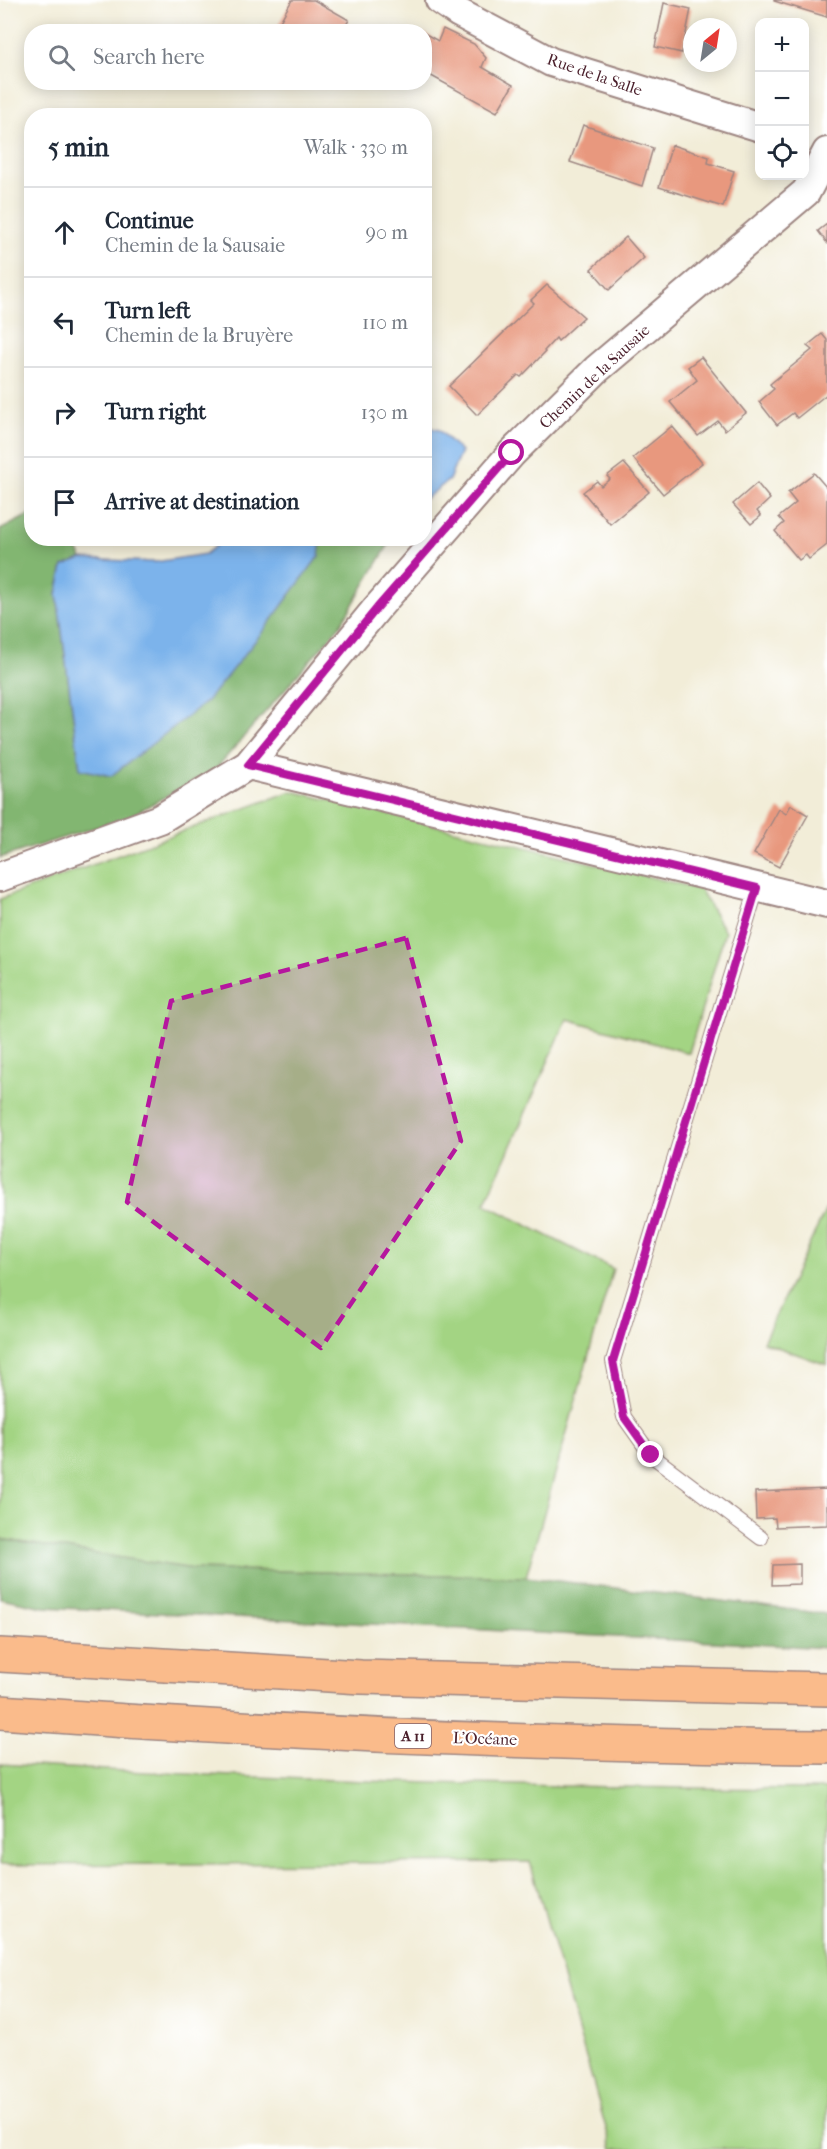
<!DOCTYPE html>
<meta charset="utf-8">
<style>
:root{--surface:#fff;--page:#f6f6f7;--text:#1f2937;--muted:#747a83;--line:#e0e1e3}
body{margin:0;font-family:"IM FELL French Canon",serif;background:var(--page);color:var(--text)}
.controls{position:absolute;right:18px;top:18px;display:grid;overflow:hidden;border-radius:12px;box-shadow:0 3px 15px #0003}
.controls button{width:54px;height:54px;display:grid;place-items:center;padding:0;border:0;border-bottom:2px solid var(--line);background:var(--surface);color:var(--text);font:30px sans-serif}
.compass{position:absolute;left:683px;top:18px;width:54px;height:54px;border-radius:50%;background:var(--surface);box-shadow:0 3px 15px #0003;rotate:30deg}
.stop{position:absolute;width:18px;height:18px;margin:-14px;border:4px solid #b5179e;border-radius:50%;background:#fff}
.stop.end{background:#b5179e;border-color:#fff;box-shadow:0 2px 6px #0008}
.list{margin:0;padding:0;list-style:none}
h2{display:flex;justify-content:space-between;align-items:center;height:78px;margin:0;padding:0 24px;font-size:26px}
h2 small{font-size:20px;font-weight:400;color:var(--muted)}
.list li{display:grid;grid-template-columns:39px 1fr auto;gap:18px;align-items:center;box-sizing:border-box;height:90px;padding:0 24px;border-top:2px solid var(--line)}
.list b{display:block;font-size:22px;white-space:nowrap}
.list p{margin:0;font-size:20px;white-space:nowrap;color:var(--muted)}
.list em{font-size:20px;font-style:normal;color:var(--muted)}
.icon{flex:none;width:33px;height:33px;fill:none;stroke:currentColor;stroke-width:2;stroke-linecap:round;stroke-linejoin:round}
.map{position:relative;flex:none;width:827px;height:2149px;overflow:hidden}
.search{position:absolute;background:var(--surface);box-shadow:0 3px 15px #0003;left:24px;top:24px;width:408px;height:66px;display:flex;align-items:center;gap:15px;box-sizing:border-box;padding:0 21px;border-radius:24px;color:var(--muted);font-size:22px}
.panel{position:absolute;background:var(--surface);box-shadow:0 3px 15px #0003;left:24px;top:108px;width:408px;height:438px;border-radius:24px}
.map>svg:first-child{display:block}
.green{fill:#a3d483;stroke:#767a57;stroke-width:1.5}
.forest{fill:#82b671;stroke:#666a4e;stroke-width:1.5}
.water{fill:#7bb3eb;stroke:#62698b;stroke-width:1.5}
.building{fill:#e8987e}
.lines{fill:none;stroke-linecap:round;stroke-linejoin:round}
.service-casing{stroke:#9e8682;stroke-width:16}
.minor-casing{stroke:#9e8682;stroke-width:32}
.motorway-casing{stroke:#9e8682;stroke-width:36}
.service{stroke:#fff;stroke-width:14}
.minor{stroke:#fff;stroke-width:28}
.motorway{stroke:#fabb8b;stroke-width:33}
.route{stroke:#b5179e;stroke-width:8}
.marked{fill:#b5179e;fill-opacity:0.2;stroke:#b5179e;stroke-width:4.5;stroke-dasharray:12 8;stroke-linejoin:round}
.labels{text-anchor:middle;stroke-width:4.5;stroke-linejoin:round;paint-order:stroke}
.shield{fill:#fff;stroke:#80626b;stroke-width:1.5}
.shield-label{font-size:15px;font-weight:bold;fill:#4a1f2b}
.street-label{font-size:16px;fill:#4a1f2b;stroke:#fff}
</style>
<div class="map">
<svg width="827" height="2149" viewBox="0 0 827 2149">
<rect width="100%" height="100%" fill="#fff"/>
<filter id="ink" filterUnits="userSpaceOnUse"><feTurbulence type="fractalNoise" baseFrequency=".0167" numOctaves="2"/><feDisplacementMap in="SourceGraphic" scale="12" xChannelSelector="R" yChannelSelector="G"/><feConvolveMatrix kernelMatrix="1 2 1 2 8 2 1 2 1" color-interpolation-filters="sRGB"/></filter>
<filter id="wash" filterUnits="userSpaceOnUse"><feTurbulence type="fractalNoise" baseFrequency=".008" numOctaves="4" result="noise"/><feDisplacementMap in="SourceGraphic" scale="24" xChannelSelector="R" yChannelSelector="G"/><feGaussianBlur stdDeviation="1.35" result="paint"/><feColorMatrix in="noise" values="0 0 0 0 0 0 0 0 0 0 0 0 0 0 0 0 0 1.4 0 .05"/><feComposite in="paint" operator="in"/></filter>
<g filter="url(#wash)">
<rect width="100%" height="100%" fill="#f2edd8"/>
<!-- green -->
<path class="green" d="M292 791 700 889 725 932 689 1053 567 1019 485 1204 613 1269 526 1577 193 1569 0 1539V899Z
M827 1207V1365L763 1342Z
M0 1764C275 1781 551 1788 827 1789V2149H612L530 1862 0 1865Z"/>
<!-- forest -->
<path class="forest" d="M31 514 32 538 72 539 82 559 63 566 57 594 80 769 110 776 318 556 321 539H392L340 626 215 770 128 817 0 858V530Z
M0 1539 193 1569 526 1577 827 1614V1648L44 1607 0 1598Z"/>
<!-- water -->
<path class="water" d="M424 426 439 430 461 452 449 480 425 499Z
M226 538 321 539 319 556 264 630 207 701 111 776 80 769 57 594 63 566 82 559 155 562 205 554Z"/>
<g id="blocks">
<!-- building -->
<path class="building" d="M292 0H314L349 20 342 32H284L277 27Z
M827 0V17L774 1V0Z
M664 3 691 9 682 53 655 47Z
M443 29 474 44 486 58 482 67 513 85 497 112 424 72V33L438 41Z
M583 125 653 148 642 186 570 162Z
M672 145 709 157 708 163 734 171 723 207 659 187Z
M827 224V243L818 231Z
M626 237 644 258 609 290 591 269Z
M547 285 584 317 558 341 556 338 544 351 545 352 521 377 518 375 477 415 449 386 534 303 531 300Z
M822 334 827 340V394L797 418 793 413 777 425 759 402 774 389 770 384 812 350 807 346Z
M701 357 746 413 725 430 718 421 698 436 670 402 697 380 688 367Z
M672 426 702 463 663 494 633 458Z
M624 463 649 492 610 524 583 492 597 481 601 486 610 479 607 476Z
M814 473 827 488V545L809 559 806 555 799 560 775 531 784 523 779 517 796 503 788 493Z
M757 483 770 499 757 511 761 516 751 524 733 504Z
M791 805 808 815 779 867 754 854 779 809 786 814Z
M827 1489V1525L776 1527 775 1518 756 1519 755 1492Z
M800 1564V1584L772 1585 773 1565Z"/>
</g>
</g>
<g filter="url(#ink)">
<use href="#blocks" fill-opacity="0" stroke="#9e8682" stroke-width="1.5"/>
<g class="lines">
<!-- service casing -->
<g class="service-casing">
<path id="service" d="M757 888 613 1361 624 1417 651 1455 761 1538"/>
</g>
<!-- minor casing -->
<g class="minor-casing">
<path id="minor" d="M440 0 459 13 551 62 760 127
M248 765 827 904
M0 877 160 819 248 765 377 608 512 453 597 369 806 192 827 152"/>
</g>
<!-- motorway casing -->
<g class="motorway-casing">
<path id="motorway" d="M0 1655 361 1677 827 1689
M0 1712C275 1733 551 1745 827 1747"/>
</g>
<!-- service -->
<use href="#service" class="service"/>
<!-- minor -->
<use href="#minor" class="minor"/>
<!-- motorway -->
<use href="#motorway" class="motorway"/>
</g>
</g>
<g class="lines" filter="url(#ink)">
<!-- route -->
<path class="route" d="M512 453 377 608 248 765 757 888 613 1361 624 1417 651 1455"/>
</g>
<!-- marked area -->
<path class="marked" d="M406 938 461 1141 321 1348 127 1202 171 1001Z"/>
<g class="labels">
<!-- shield labels -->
<rect class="shield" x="395" y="1724" width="36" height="24" rx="4.5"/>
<g class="shield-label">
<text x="413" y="1741">A 11</text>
</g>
<!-- street labels -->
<g class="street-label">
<text transform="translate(595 74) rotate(19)" y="6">Rue de la Salle</text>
<text transform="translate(594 376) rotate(-43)" y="6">Chemin de la Sausaie</text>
<text transform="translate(485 1738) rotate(2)" y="6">L’Océane</text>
</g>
</g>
</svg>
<div class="controls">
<button>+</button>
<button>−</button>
<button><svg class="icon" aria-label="locate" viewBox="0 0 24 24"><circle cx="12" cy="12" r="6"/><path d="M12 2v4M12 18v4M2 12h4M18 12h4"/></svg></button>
</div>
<svg class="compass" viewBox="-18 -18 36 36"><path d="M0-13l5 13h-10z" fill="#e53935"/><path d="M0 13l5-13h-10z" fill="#747a83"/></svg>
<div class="stop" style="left:512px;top:453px"></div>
<div class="stop end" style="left:651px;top:1455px"></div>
<div class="search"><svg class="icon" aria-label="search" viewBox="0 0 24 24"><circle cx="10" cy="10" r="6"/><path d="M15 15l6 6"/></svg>Search here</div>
<section class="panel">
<h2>5 min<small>Walk · 330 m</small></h2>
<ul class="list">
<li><svg class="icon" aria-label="ahead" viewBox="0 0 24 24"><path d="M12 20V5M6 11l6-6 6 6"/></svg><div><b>Continue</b><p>Chemin de la Sausaie</p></div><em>90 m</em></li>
<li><svg class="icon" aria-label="left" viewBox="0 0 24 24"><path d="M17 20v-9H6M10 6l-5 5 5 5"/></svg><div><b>Turn left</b><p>Chemin de la Bruyère</p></div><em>110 m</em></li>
<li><svg class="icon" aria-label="right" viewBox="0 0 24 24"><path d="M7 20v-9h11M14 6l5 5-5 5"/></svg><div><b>Turn right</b></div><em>130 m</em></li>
<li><svg class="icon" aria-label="arrive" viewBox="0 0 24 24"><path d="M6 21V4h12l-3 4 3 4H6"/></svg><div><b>Arrive at destination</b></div></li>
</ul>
</section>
</div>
